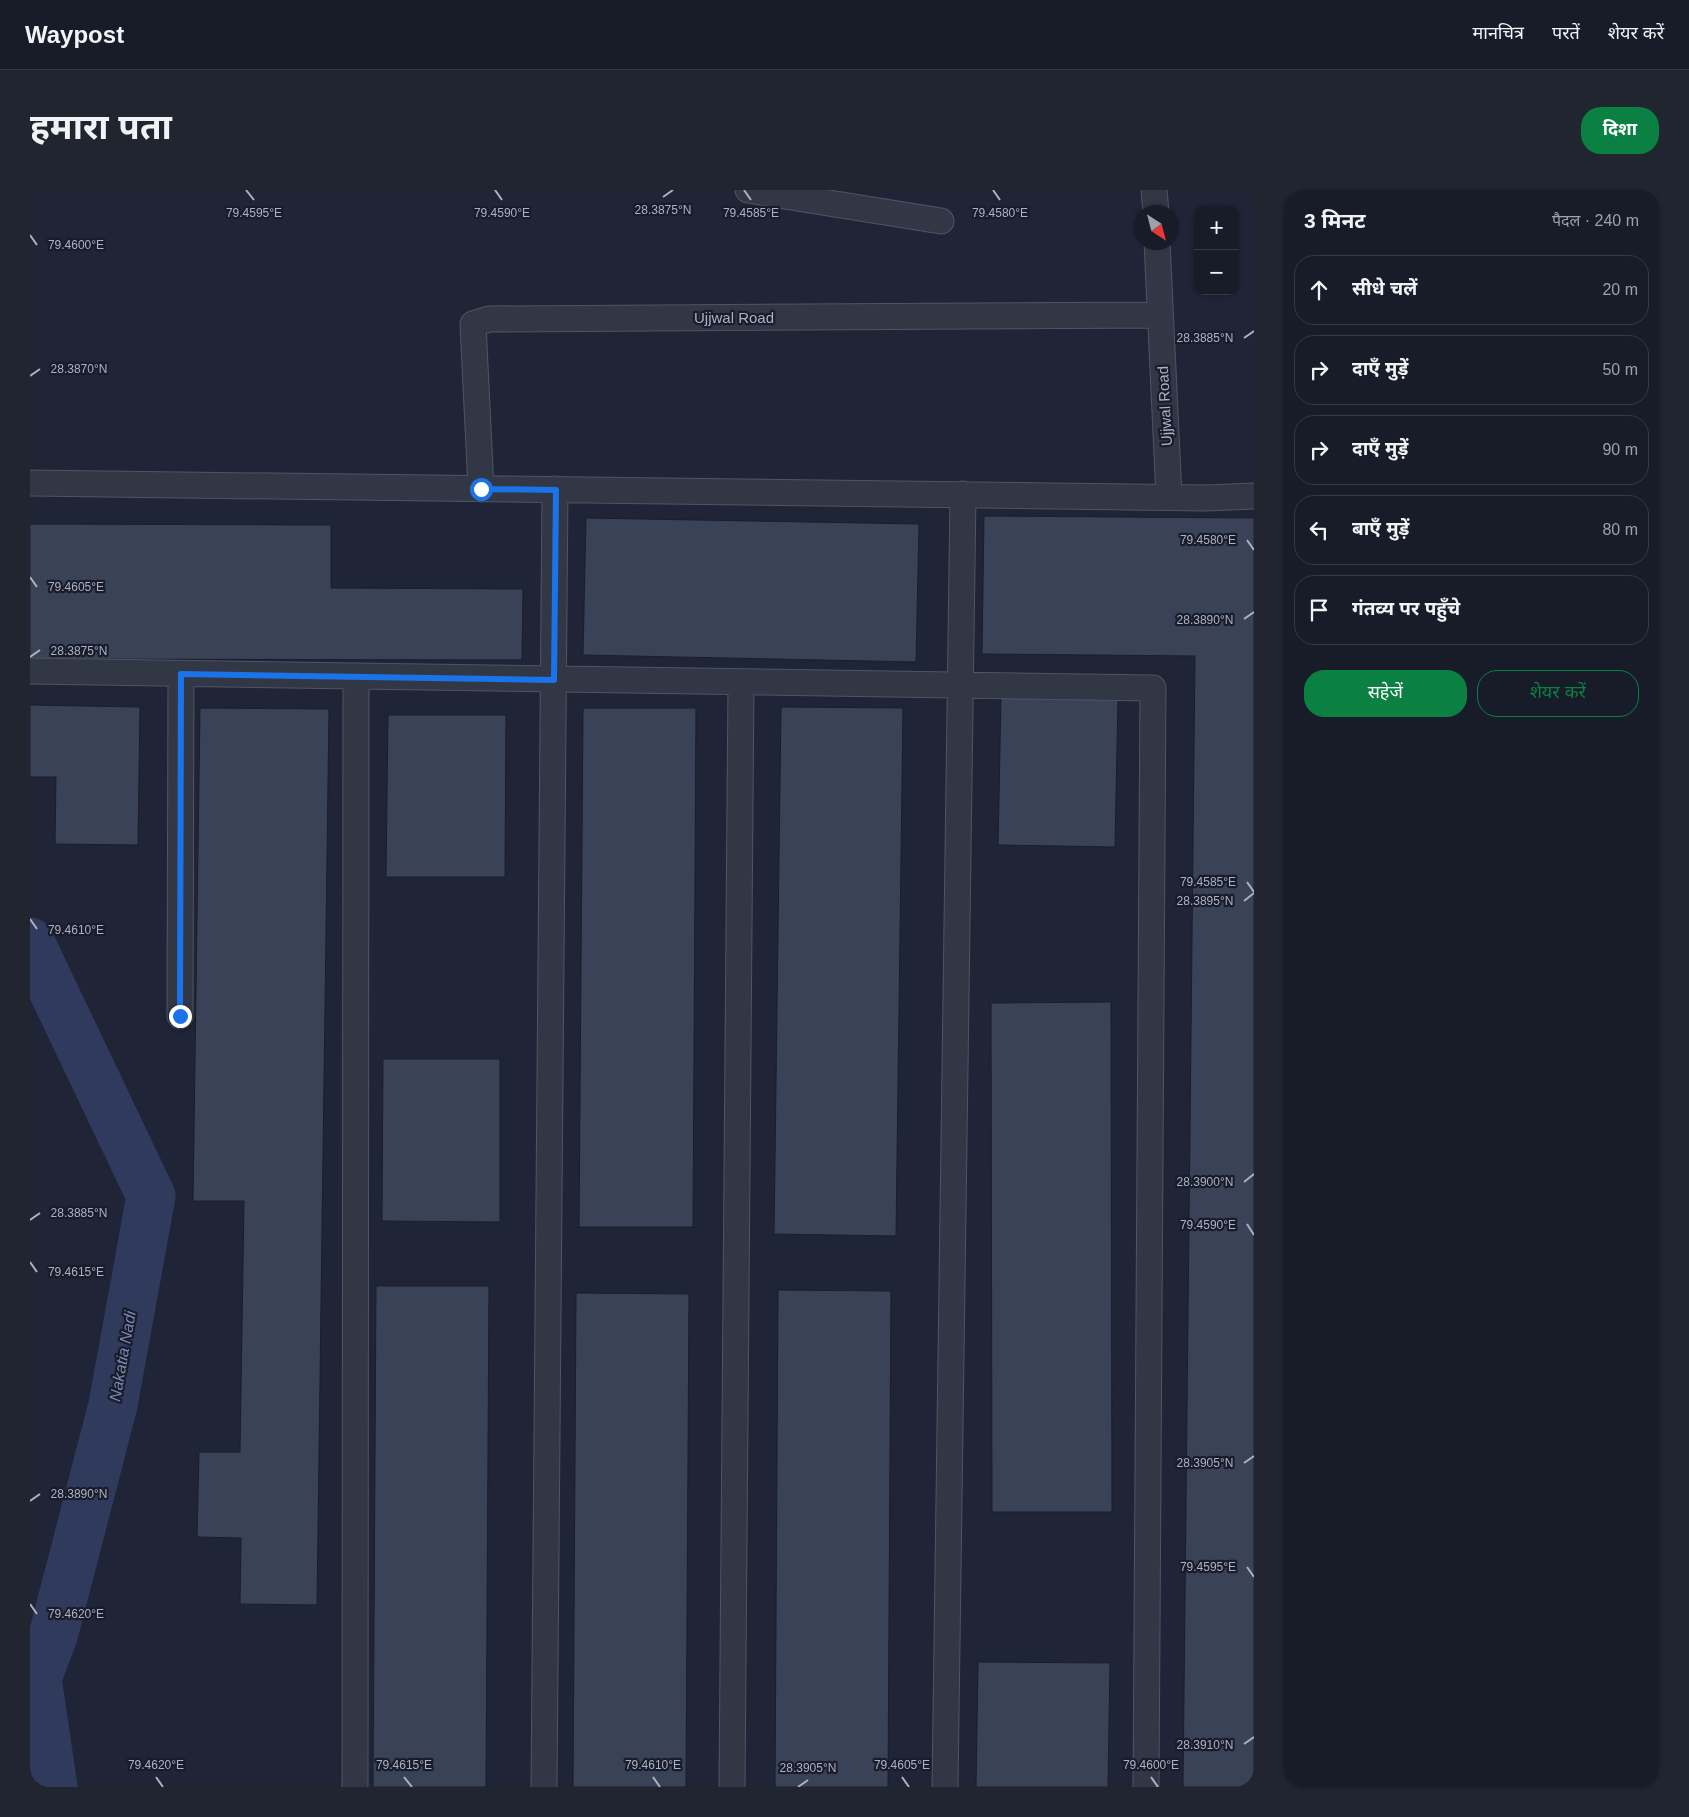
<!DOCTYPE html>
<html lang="hi">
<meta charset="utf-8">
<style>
:root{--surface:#171c28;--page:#202530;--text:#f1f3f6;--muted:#9ea1a8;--line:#363a45;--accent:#0b8043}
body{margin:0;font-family:Arial,"Noto Sans Devanagari",sans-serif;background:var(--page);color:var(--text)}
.controls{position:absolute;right:15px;top:15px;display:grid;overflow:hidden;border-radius:10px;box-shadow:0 1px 4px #0004}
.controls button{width:45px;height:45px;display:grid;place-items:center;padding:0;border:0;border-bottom:1px solid var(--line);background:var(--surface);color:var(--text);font:25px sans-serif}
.compass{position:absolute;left:1104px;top:15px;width:45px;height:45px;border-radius:50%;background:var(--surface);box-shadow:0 1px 4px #0004;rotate:144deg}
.stop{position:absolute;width:15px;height:15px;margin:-11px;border:4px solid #1a73e8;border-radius:50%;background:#fff}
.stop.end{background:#1a73e8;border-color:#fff;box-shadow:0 1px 5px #0008}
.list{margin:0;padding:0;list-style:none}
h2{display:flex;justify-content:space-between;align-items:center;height:65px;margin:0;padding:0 20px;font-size:21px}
h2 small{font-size:16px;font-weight:400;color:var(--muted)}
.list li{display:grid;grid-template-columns:32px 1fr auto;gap:15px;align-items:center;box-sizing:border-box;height:70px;margin:0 10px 10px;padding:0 10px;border:1px solid var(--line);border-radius:20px}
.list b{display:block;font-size:19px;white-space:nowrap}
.list em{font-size:16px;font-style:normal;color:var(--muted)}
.actions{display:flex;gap:10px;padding:15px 20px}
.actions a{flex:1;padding:11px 0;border:1px solid var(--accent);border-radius:20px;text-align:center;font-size:18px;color:var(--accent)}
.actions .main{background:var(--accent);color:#fff}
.icon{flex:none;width:28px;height:28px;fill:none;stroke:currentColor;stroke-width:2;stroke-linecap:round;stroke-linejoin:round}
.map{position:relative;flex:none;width:1224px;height:1597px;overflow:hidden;border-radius:20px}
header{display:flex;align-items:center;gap:30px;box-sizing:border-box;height:70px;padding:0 25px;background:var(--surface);border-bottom:1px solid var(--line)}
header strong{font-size:24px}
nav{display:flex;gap:28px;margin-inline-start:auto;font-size:18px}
.intro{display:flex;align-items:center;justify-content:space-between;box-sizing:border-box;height:120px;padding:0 30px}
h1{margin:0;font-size:35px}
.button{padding:12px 22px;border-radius:20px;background:var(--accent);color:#fff;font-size:18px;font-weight:700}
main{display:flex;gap:30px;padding:0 30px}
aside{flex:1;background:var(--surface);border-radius:20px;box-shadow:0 1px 4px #0004}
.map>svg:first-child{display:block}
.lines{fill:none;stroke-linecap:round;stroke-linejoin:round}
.river{stroke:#303a5c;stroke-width:49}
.building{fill:#3a4257;stroke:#1a1e2d}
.street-casing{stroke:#505465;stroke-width:27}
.street{stroke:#323746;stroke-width:25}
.route{stroke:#1a73e8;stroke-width:6}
.ticks{fill:none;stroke:#acb1c4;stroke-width:2}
.labels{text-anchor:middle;stroke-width:4.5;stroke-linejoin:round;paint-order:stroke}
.street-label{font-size:15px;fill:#acb1c4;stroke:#181c2b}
.water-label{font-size:16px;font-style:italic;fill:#7a89b2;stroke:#181c2b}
.ticks-label{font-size:12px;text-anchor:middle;fill:#acb1c4;stroke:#181c2b;stroke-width:4.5;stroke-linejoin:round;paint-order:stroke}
</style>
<header>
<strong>Waypost</strong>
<nav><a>मानचित्र</a><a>परतें</a><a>शेयर करें</a></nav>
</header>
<div class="intro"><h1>हमारा पता</h1><a class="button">दिशा</a></div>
<main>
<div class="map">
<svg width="1224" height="1597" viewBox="0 0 1224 1597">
<rect width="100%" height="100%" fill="#1f2536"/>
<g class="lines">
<!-- river -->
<path class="river" d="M0 752 121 1006 83 1215 23 1446 7 1488 23 1597"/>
</g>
<!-- building -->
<path class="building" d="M954 326 1224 328V1597H1153L1165 466 952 464Z
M556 328 889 334 886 472 553 465Z
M0 334 301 335V398L493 399 492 470 0 469Z
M971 508 1088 510 1085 657 968 655Z
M0 515 110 517 108 655 25 654 26 587H0Z
M751 517 873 518 866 1046 744 1044Z
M170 518 299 519 287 1415 210 1414 211 1348 167 1347 169 1262H210L214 1011H163Z
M553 518H666L663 1037H549Z
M358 525H476L475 687H356Z
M1081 812 1082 1322H962L961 813Z
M353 869H470V1032L352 1031Z
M346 1096H459L456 1597H343Z
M748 1100 861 1101 858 1597H745Z
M546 1103 659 1104 656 1597H543Z
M948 1472 1080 1473 1078 1597H946Z"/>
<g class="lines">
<!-- street casing -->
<g class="street-casing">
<path id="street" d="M718 0 911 31
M1124 0 1126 22
M1127 52 1139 307
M0 293 1176 308 1224 306
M451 299 443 134 459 129 1130 125
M0 481 1123 498 1116 1597
M150 826 151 484
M325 1597 326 487
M514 1597 525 299
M702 1597 711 492
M915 1597 933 304"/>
</g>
<!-- street -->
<use href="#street" class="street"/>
</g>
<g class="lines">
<!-- route -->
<path class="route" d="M150 826 151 484 524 490 526 300 451 299"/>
</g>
<!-- ticks -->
<path class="ticks" d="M216 0 224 10M465 0 472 10M714 0 721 10M963 0 970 10M633 7 643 0M0 45 7 55M1214 148 1224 141M0 186 10 179M1217 350 1224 360M0 387 7 397M1214 429 1224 422M0 467 10 460M1217 692 1224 702M1214 711 1224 703M0 729 7 739M1214 992 1224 984M0 1030 10 1023M1217 1034 1224 1045M0 1072 7 1082M1214 1273 1224 1266M0 1311 10 1304M1217 1377 1224 1387M0 1414 7 1424M1214 1554 1224 1547M126 1587 133 1597M374 1587 382 1597M623 1587 630 1597M872 1587 879 1597M1121 1587 1128 1597M768 1597 778 1590"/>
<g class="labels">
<!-- street labels -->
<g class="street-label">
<text x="704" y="133">Ujjwal Road</text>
<text transform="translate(1135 216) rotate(-93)" y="5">Ujjwal Road</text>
</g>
<!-- water labels -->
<g class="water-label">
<text transform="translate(92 1166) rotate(-80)" y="6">Nakatia Nadi</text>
</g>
</g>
<g class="ticks-label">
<text x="633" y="24">28.3875°N</text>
<text x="224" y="27">79.4595°E</text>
<text x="472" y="27">79.4590°E</text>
<text x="721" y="27">79.4585°E</text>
<text x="970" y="27">79.4580°E</text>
<text x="46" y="59">79.4600°E</text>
<text x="1175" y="152">28.3885°N</text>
<text x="49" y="183">28.3870°N</text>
<text x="1178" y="354">79.4580°E</text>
<text x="46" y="401">79.4605°E</text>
<text x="1175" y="434">28.3890°N</text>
<text x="49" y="465">28.3875°N</text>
<text x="1178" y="696">79.4585°E</text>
<text x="1175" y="715">28.3895°N</text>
<text x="46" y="744">79.4610°E</text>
<text x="1175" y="996">28.3900°N</text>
<text x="49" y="1027">28.3885°N</text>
<text x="1178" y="1039">79.4590°E</text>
<text x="46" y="1086">79.4615°E</text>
<text x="1175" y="1277">28.3905°N</text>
<text x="49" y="1308">28.3890°N</text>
<text x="1178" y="1381">79.4595°E</text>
<text x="46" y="1428">79.4620°E</text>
<text x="1175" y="1559">28.3910°N</text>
<text x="126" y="1579">79.4620°E</text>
<text x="374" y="1579">79.4615°E</text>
<text x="623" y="1579">79.4610°E</text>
<text x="872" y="1579">79.4605°E</text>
<text x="1121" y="1579">79.4600°E</text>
<text x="778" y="1582">28.3905°N</text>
</g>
</svg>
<div class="controls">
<button>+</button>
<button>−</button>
</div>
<svg class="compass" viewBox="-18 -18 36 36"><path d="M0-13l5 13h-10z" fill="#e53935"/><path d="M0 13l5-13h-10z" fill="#9ea1a8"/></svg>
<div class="stop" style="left:451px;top:299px"></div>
<div class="stop end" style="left:150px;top:826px"></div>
</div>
<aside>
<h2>3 मिनट<small>पैदल · 240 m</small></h2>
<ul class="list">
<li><svg class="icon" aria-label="ahead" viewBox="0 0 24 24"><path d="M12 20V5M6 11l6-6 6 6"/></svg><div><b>सीधे चलें</b></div><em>20 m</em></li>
<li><svg class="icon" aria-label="right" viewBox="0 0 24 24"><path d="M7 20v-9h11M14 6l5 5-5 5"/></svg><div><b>दाएँ मुड़ें</b></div><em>50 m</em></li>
<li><svg class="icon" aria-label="right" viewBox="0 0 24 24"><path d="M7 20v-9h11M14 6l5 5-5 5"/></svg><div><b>दाएँ मुड़ें</b></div><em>90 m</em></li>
<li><svg class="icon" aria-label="left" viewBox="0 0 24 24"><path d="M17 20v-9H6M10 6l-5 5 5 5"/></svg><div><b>बाएँ मुड़ें</b></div><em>80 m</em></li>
<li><svg class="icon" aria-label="arrive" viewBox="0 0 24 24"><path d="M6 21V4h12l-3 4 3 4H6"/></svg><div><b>गंतव्य पर पहुँचे</b></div></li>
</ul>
<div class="actions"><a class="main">सहेजें</a><a>शेयर करें</a></div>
</aside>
</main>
